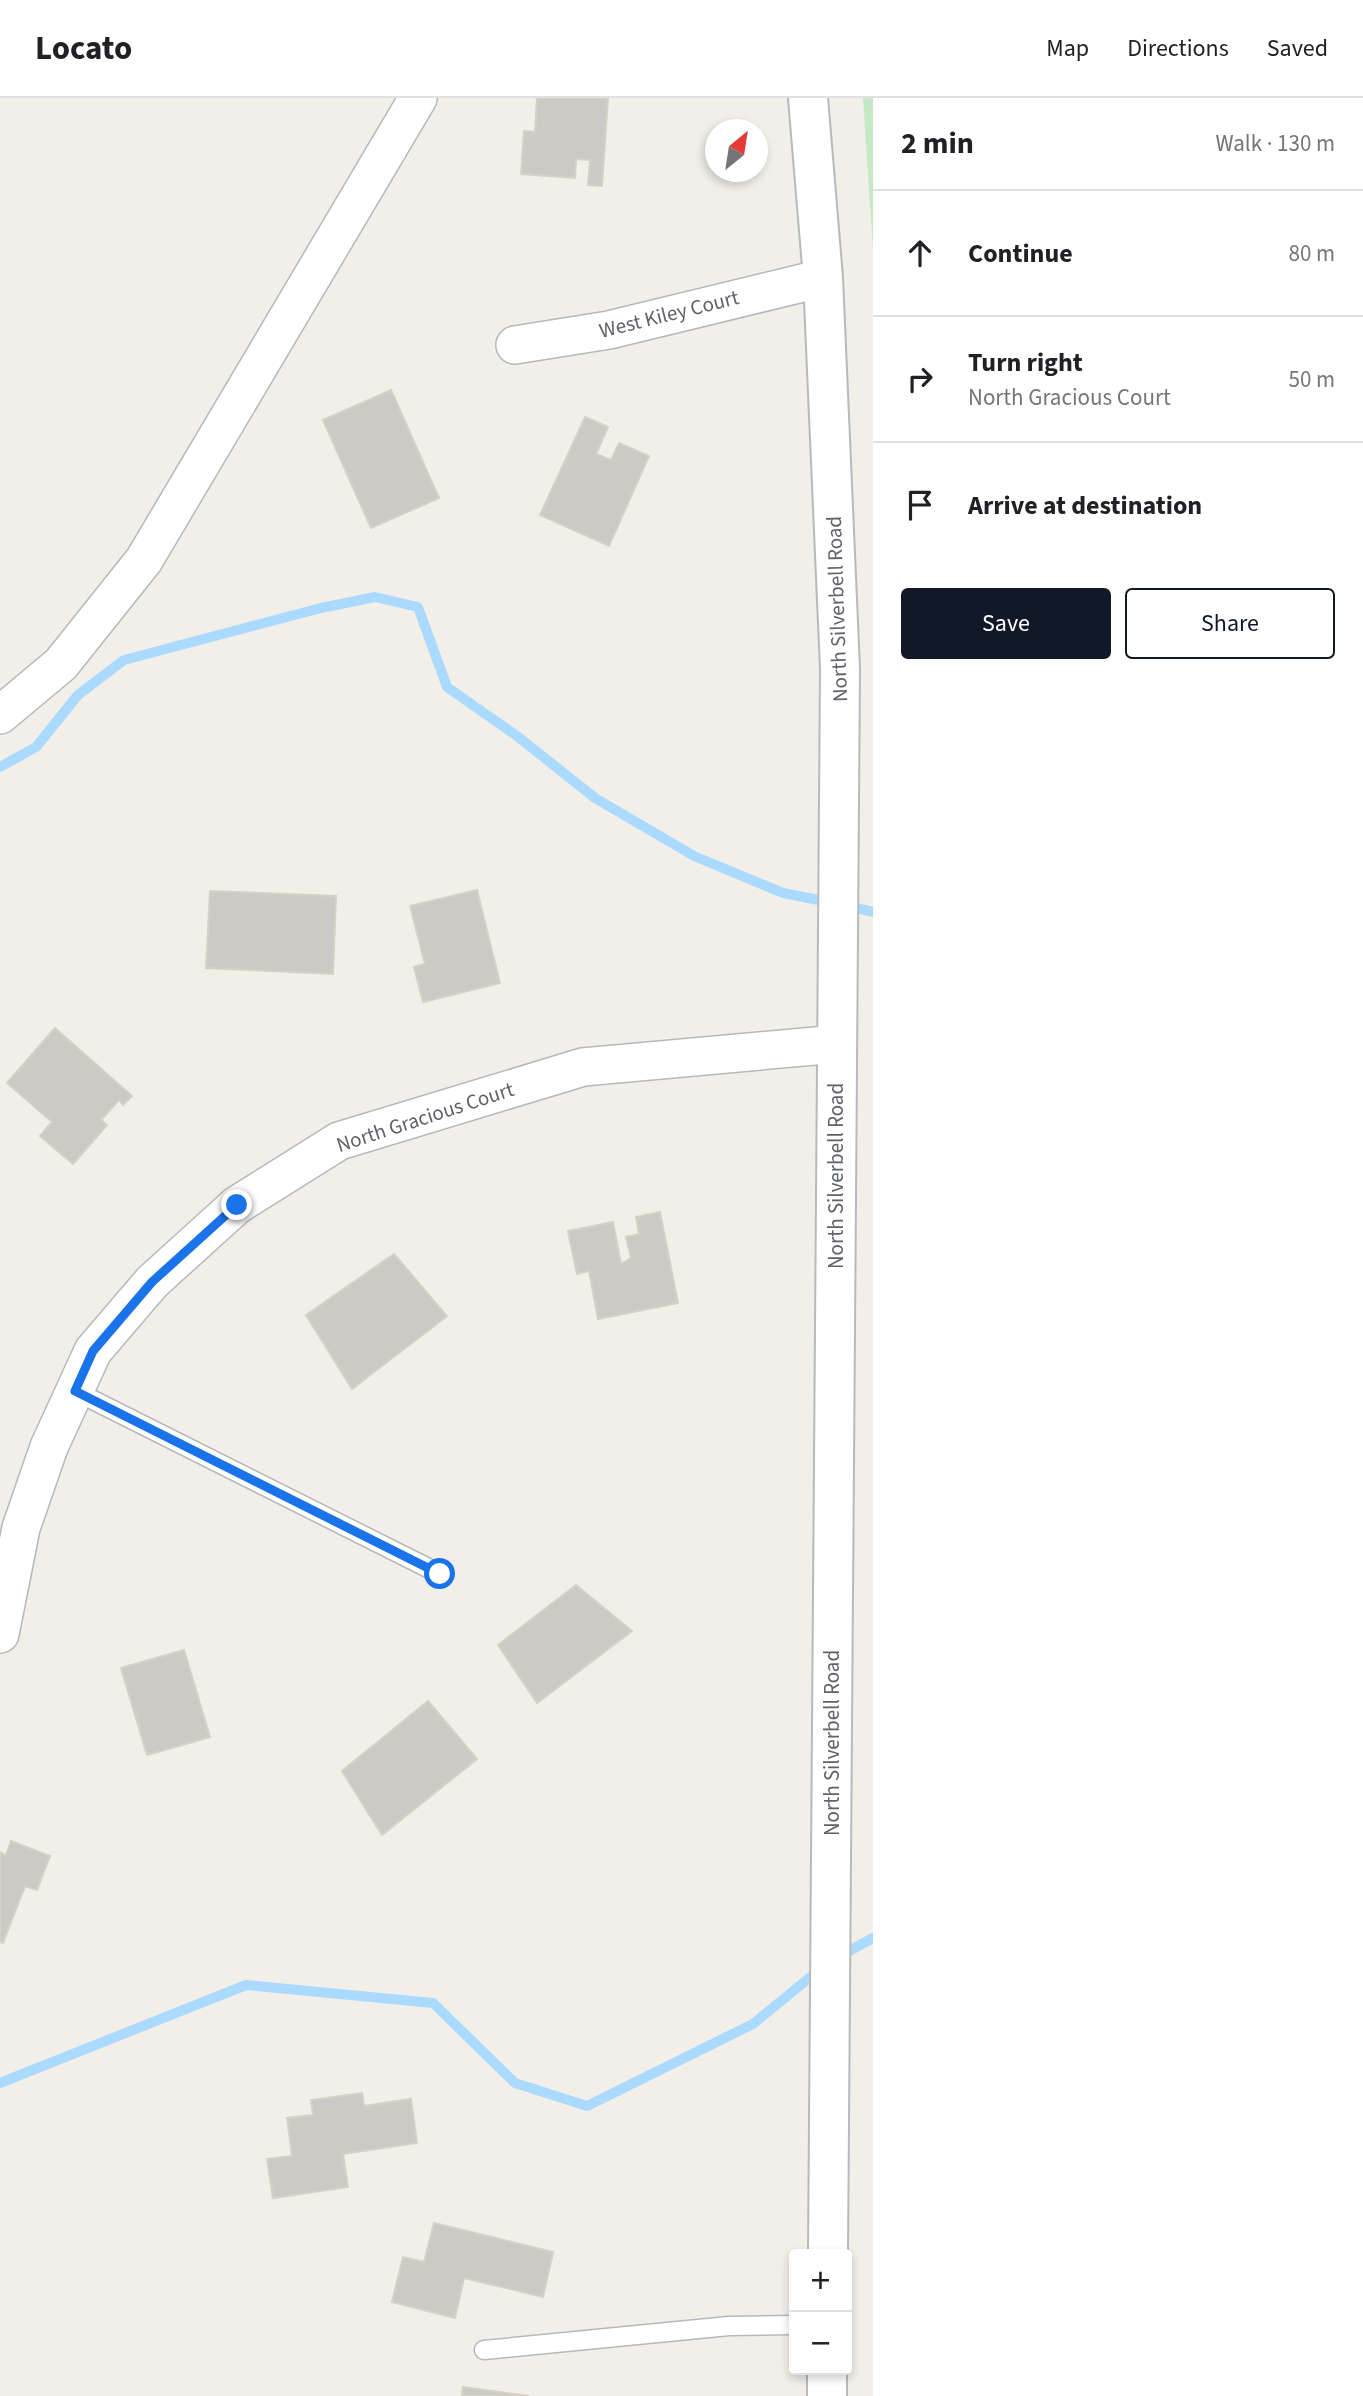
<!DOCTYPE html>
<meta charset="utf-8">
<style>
:root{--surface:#fff;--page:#f2f2f2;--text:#202124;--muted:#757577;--line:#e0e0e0;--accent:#111827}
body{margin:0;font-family:"Source Sans 3",sans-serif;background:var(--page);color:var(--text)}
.controls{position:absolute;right:21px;bottom:21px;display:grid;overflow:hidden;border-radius:7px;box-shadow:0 4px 10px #0003}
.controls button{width:63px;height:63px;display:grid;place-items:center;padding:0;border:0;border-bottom:2px solid var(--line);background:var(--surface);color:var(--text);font:35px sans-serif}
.compass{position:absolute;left:705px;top:21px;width:63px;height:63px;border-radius:50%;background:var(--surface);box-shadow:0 4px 10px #0003;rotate:30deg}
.stop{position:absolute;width:21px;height:21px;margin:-16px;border:5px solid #1a73e8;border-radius:50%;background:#fff}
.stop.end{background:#1a73e8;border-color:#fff;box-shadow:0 2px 7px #0008}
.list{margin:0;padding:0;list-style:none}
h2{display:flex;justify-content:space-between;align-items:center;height:91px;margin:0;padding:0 28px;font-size:30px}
h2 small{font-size:23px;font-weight:400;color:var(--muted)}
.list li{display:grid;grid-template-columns:46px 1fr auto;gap:21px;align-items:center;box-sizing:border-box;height:126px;padding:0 28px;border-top:2px solid var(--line)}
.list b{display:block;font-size:26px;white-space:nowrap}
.list p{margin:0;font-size:23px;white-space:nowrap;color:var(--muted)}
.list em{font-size:23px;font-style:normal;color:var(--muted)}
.actions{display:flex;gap:14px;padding:21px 28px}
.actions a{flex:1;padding:16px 0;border:2px solid var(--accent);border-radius:7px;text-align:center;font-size:24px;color:var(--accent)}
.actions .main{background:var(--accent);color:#fff}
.icon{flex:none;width:38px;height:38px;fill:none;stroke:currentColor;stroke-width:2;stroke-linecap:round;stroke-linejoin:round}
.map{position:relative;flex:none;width:873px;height:2298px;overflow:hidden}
header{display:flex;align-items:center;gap:42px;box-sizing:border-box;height:98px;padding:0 35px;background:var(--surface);border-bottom:2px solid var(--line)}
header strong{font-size:33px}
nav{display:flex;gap:38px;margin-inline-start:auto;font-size:24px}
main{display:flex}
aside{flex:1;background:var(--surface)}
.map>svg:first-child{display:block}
.green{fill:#c5e8c5}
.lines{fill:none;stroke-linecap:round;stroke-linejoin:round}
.stream{stroke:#aadaff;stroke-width:10}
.building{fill:#cccac5;stroke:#d6d1c6;stroke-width:2}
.service-casing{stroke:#b5b8bc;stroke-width:21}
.minor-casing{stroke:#b5b8bc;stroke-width:40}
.secondary-casing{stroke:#b6babf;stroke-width:42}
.service{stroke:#fff;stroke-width:18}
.minor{stroke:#fff;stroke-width:37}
.secondary{stroke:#fff;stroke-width:38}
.route{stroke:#1a73e8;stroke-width:9}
.labels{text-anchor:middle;stroke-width:5;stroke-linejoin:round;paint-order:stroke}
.street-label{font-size:21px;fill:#5f6368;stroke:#fff}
</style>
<header>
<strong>Locato</strong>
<nav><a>Map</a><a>Directions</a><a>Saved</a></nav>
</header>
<main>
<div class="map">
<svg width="873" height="2298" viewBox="0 0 873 2298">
<rect width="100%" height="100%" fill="#f1efe8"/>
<!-- green -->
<path class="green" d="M863 0H873V151Z"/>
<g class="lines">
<!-- stream -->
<path class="stream" d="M0 669 36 649 78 597 124 562 321 510 375 499 418 509 447 589 517 638 595 700 694 758 783 795 829 804
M847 808 873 814
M840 1858 873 1840
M0 1985 246 1887 433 1905 515 1985 587 2008 753 1926 819 1872"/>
</g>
<!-- building -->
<path class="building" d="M537 0H608L602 88 588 87 590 62 576 61 575 80 521 76 524 33 535 34Z
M391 292 439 400 371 430 323 322Z
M585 319 608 329 596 356 611 362 619 345 649 358 609 448 540 417Z
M477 792 500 885 423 904 414 869 425 866 410 808Z
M210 793 336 798 333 876 206 870Z
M55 930 132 998 123 1007 119 1002 101 1022 107 1027 73 1066 40 1038 52 1024 7 985Z
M660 1114 678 1205 598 1221 589 1173 577 1176 568 1133 613 1124 621 1166 631 1160 626 1139 639 1136 636 1119Z
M394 1156 447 1218 352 1291 306 1217Z
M576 1487 632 1533 537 1605 498 1547Z
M184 1552 210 1639 147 1657 121 1570Z
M428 1603 477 1661 382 1737 342 1673Z
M11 1743 50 1758 37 1792 25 1788 3 1845 0 1844V1754L6 1757Z
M362 1995 364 2008 411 2001 417 2045 343 2056 348 2089 273 2100 267 2061 292 2058 287 2020 313 2017 311 2002Z
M434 2125 553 2154 543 2199 464 2180 455 2220 392 2204 403 2159 424 2164Z
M463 2289 529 2298H462Z"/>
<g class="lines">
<!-- service casing -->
<g class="service-casing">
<path id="service" d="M75 1293 440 1476
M484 2252 729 2228 794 2227"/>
</g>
<!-- minor casing -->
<g class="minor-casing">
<path id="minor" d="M515 247 609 232 823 180
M0 617 61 566 144 462 418 0
M0 1536 21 1430 49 1349 93 1253 152 1184 237 1107 339 1043 583 969 837 946"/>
</g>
<!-- secondary casing -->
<g class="secondary-casing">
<path id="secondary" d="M808 0 823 180 840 571 828 2156
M827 2298V2272"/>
</g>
<!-- service -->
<use href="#service" class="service"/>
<!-- minor -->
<use href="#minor" class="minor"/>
<!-- secondary -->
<use href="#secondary" class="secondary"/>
</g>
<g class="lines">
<!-- route -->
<path class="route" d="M237 1107 152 1184 93 1253 75 1293 440 1476"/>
</g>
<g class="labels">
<!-- street labels -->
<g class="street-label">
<text transform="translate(669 216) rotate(-14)" y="7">West Kiley Court</text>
<text transform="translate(837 511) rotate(-92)" y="7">North Silverbell Road</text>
<text transform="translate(425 1019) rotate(-18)" y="7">North Gracious Court</text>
<text transform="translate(836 1078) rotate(-90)" y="7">North Silverbell Road</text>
<text transform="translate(832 1645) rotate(-90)" y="7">North Silverbell Road</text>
</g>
</g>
</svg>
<div class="controls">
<button>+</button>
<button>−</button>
</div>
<svg class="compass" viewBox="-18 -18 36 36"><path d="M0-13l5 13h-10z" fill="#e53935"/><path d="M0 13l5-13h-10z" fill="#757577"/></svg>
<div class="stop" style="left:440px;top:1476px"></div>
<div class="stop end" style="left:237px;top:1107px"></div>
</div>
<aside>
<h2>2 min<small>Walk · 130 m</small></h2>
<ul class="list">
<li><svg class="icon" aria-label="ahead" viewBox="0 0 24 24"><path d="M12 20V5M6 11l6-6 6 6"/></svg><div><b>Continue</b></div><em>80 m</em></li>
<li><svg class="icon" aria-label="right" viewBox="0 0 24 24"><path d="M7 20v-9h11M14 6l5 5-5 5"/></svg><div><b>Turn right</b><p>North Gracious Court</p></div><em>50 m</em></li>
<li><svg class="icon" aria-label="arrive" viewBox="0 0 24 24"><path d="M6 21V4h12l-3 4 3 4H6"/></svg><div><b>Arrive at destination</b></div></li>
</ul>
<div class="actions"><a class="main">Save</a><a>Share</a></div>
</aside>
</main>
